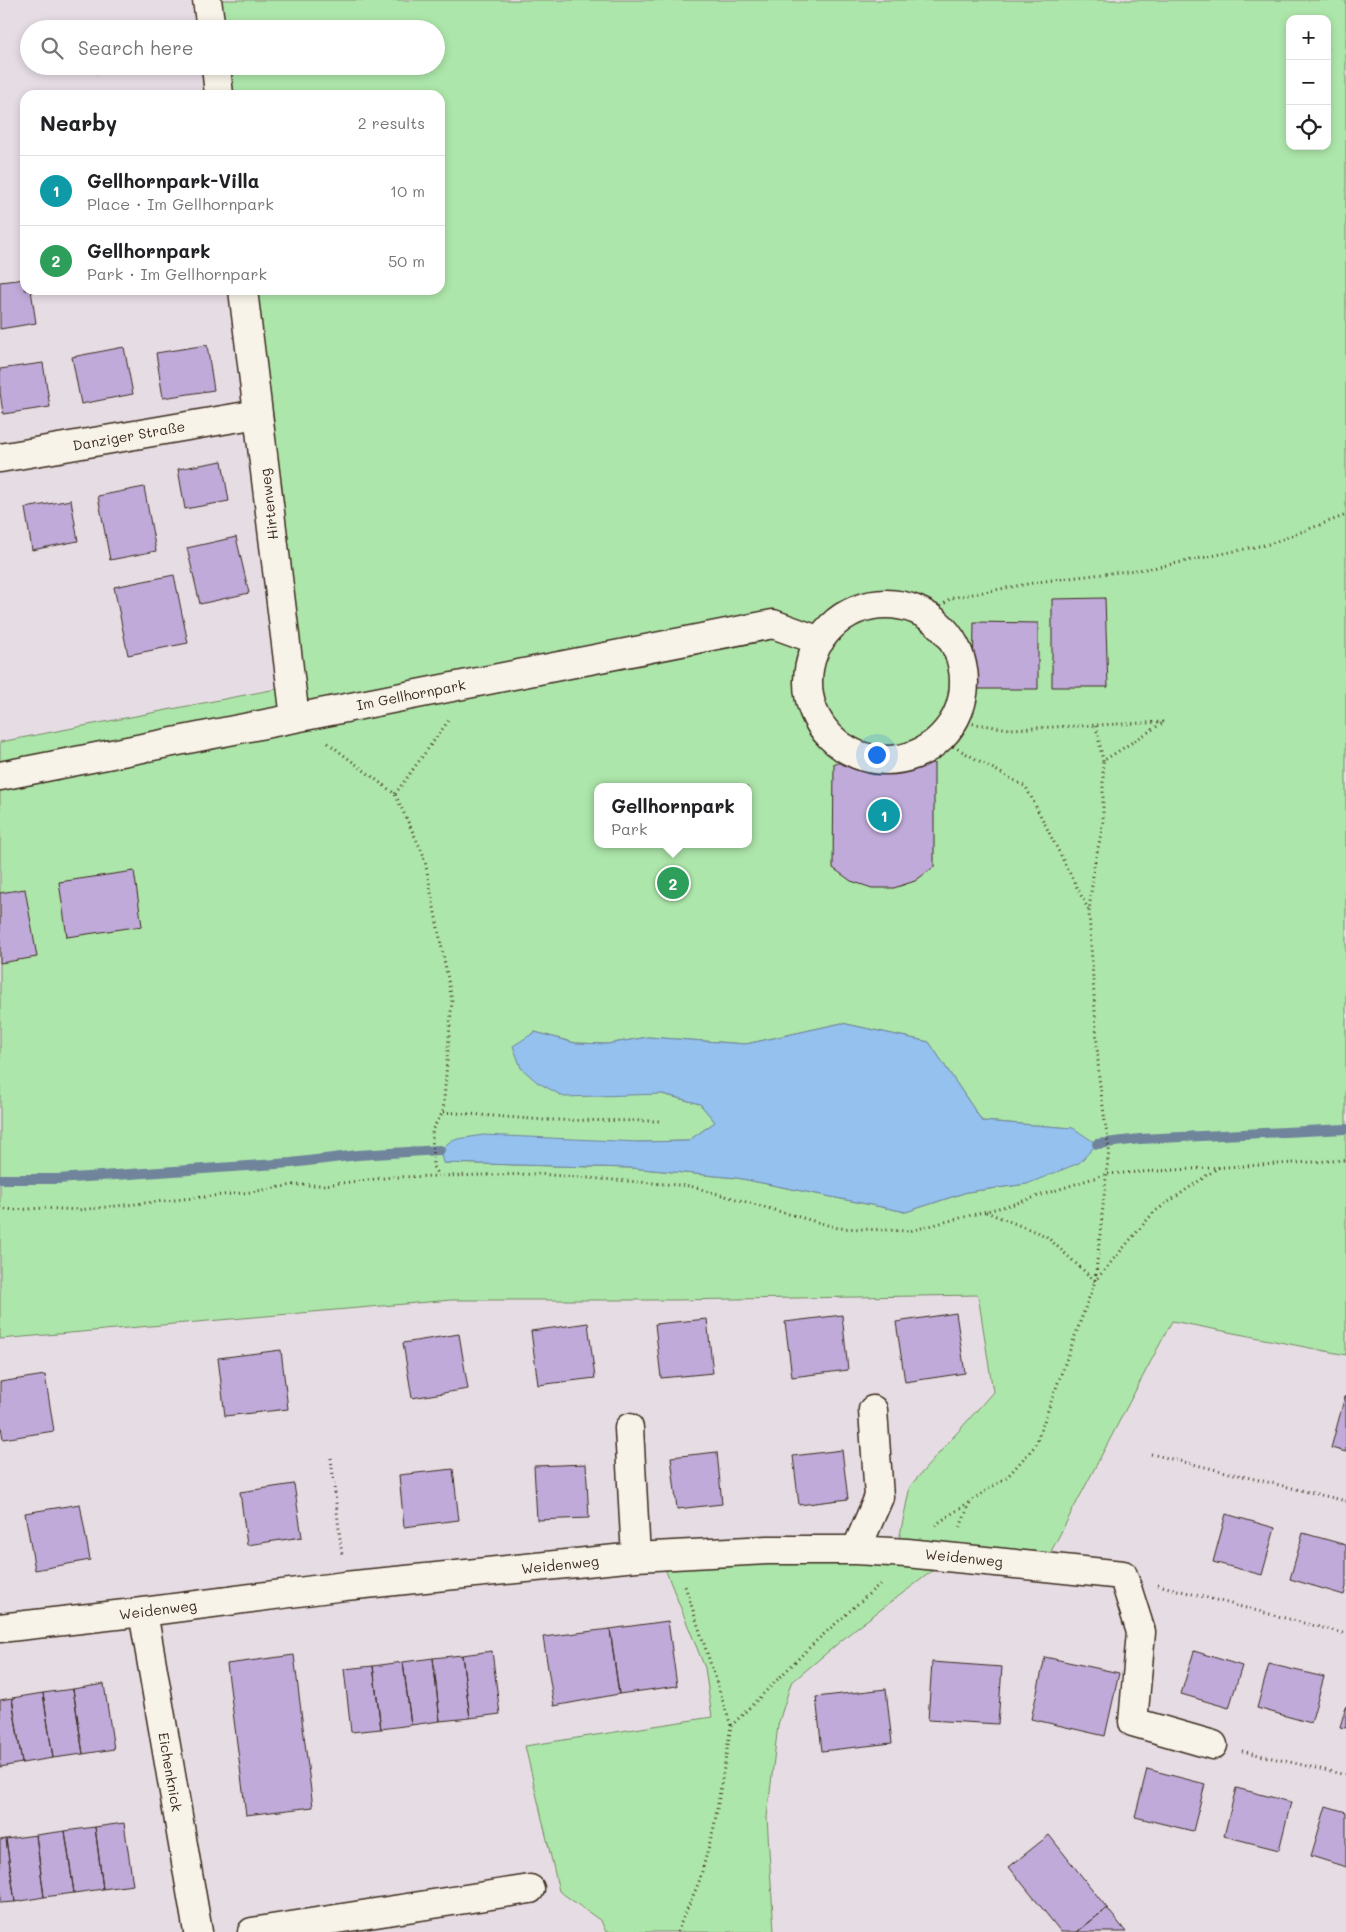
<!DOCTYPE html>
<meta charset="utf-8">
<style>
:root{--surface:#fff;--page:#f6f6f6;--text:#202124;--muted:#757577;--line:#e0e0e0;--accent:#ea580c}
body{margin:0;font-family:Mali,sans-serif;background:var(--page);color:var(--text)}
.controls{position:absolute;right:15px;top:15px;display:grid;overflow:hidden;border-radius:10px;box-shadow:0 2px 8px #0003}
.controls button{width:45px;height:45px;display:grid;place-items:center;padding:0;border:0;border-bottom:1px solid var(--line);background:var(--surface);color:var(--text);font:25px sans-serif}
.you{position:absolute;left:876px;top:754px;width:18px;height:18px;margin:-12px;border:4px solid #fff;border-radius:50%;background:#1a73e8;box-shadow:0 0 0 8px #1a73e833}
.badge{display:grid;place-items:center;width:32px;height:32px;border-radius:50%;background:var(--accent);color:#fff;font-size:16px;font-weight:700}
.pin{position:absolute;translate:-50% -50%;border:2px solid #fff;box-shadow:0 1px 5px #0006}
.popup{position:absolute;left:594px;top:783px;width:158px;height:65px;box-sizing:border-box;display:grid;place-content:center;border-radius:10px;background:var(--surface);filter:drop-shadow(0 1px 4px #0005);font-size:16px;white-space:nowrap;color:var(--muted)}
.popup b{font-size:19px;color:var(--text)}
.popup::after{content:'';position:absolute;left:50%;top:100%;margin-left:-10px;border:10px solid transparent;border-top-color:var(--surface)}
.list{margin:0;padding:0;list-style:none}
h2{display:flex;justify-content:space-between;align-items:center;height:65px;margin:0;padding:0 20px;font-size:21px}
h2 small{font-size:16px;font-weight:400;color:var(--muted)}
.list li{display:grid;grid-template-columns:32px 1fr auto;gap:15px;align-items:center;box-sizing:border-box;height:70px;padding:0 20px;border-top:1px solid var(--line)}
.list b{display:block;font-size:19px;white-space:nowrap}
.list p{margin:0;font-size:16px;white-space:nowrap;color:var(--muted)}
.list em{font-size:16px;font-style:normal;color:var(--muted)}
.icon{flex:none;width:28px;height:28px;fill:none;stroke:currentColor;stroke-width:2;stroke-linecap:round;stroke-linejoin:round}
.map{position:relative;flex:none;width:1346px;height:1932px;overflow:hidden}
.search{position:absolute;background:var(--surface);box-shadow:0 2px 8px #0003;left:20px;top:20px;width:425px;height:55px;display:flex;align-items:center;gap:12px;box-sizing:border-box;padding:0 18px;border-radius:28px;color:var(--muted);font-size:19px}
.panel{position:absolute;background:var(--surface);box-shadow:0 2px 8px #0003;left:20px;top:90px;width:425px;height:205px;border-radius:15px}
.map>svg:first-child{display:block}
.green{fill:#ade6aa;stroke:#748864;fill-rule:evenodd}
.water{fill:#94c1ee;stroke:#70859b}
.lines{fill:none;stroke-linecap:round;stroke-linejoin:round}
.stream{stroke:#70859b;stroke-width:10}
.building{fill:#bfaad9;stroke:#3b2a1e}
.minor-casing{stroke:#3b2a1e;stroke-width:31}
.path{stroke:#3b2a1e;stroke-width:3;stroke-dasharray:1 4;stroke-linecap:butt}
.minor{stroke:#f7f3e8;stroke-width:28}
.labels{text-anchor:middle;stroke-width:4;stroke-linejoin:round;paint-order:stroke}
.street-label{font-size:14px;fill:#3b2a1e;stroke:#f7f3e8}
</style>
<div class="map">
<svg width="1346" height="1932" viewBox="0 0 1346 1932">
<rect width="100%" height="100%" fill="#e6dde4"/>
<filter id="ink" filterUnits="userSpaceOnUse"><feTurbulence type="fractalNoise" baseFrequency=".02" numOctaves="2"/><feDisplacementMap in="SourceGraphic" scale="10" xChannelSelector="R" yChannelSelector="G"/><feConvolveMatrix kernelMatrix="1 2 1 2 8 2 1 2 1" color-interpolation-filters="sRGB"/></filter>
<g filter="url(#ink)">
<!-- green -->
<path class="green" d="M208 0H1346V1355L1172 1321 1047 1559 959 1551 855 1629 791 1683 778 1725 767 1817 774 1932H606L601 1921 559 1891 525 1746 712 1717 705 1668 657 1549 898 1545 910 1486 993 1392 978 1295 675 1300H451L0 1339V742L292 686 244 290H440V95H220L216 66H436V29H212ZM1290 19H1327V146H1290ZM598 787H748V844H598ZM842 1023 929 1042 982 1121 1072 1128 1027 1184 967 1192 906 1212 737 1178 631 1168 443 1163 640 1142 688 1141 715 1122 700 1104 662 1094 535 1032 575 1043 607 1044 648 1037 746 1044Z"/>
<!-- water -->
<path class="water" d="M842 1023 929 1042 982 1121 1073 1128 1097 1144 1079 1163 1027 1184 967 1192 906 1212 737 1178 631 1168 443 1163 440 1150 452 1140 483 1135 640 1142 688 1141 715 1122 700 1104 663 1094 564 1097 537 1082 521 1068 513 1046 535 1032 575 1043 607 1044 648 1037 746 1044Z"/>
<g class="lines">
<!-- stream -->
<path class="stream" d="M1097 1144 1140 1139 1346 1129
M0 1179H57L291 1163 358 1155 440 1150"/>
</g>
<!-- building -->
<path class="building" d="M96 66H160V69L96 73Z
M25 279V290H31L36 323 0 329V282Z
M207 345 214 390 163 398 156 353Z
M124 347 133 394 81 404 72 357Z
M43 363 50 407 3 414 0 392V369Z
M222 461 229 501 185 509 178 469Z
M144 487 156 551 110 560 98 496Z
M71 500 78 541 32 550 25 508Z
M236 537 249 593 200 604 187 548Z
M174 575 188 643 128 655 114 587Z
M1105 598 1108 687H1052V599Z
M974 622 1038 623V689H973Z
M834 763H934V867L915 881 894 888H872L851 881 833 868Z
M134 871 142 926 67 937 59 882Z
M25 889 37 957 0 963V893Z
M956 1313 965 1373 905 1382 896 1322Z
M842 1315 848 1370 792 1377 785 1322Z
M707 1319 713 1373 661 1378 655 1324Z
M588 1323 595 1378 538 1385 531 1331Z
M459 1334 468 1389 412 1398 403 1343Z
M281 1350 288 1409 225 1416 218 1358Z
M45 1375 54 1431 3 1439 0 1421V1382Z
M1345 1396H1346V1452L1331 1448Z
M842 1450 848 1499 799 1505 793 1456Z
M717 1452 722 1504 677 1509 671 1457Z
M586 1464 589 1518 537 1520 534 1466Z
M453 1469 459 1520 404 1527 399 1475Z
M294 1484 302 1537 247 1545 240 1492Z
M80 1504 90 1560 35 1570 25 1513Z
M1226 1514 1275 1528 1262 1575 1213 1562Z
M1303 1533 1346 1545V1587L1344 1595 1290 1579Z
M668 1621 677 1686 619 1694 610 1629Z
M610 1629 619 1694 554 1706 543 1637Z
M492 1651 500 1714 470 1718 462 1655Z
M1194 1651 1242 1666 1229 1708 1181 1694Z
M294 1655 313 1807 246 1815 227 1664Z
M462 1655 470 1718 440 1721 433 1658Z
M1045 1657 1119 1673 1105 1736 1031 1719Z
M433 1658 440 1721 411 1725 403 1662Z
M403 1662 411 1725 381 1729 373 1666Z
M932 1662 1002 1667 998 1724 928 1720Z
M1269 1664 1324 1677 1311 1723 1257 1708Z
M373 1666 381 1729 351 1732 344 1669Z
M104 1684 114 1749 83 1754 73 1689Z
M73 1689 83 1754 53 1758 43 1693Z
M886 1689 892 1743 822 1751 816 1697Z
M43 1693 53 1758 22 1763 12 1698Z
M12 1698 22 1763 0 1767V1700Z
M1346 1706V1728L1340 1727Z
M1147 1769 1205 1784 1193 1831 1135 1817Z
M1236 1788 1291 1802 1279 1850 1224 1836Z
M1326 1806 1346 1812V1867L1311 1856Z
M124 1823 133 1885 103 1889 95 1827Z
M95 1827 103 1889 74 1893 65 1831Z
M65 1831 74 1893 44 1897 36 1835Z
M36 1835 44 1897 15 1902 6 1839Z
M1049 1835 1107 1908 1077 1932H1061L1009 1867Z
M6 1839 15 1902 0 1903V1840Z
M1107 1908 1126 1932H1077Z"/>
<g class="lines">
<!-- minor casing -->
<g class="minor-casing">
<path id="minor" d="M207 0 211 29
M216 66 219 95
M243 290 295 718
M0 458 258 414
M808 682a78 78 0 1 1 156 0a78 78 0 1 1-156 0Z
M0 776 773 624 820 641
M629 1428 636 1557
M856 1550 879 1497 873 1410
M143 1612 198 1932
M0 1628 143 1612 345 1586 636 1557 767 1550H856L907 1553 1123 1575 1141 1632 1133 1722 1213 1745
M252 1932 530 1889"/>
</g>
<!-- path -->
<path class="path" d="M929 616 951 598 1044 581 1153 568 1269 544 1346 515
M1096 726 1103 761
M940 739 1026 787 1089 911
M328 743 395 794 424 856 452 1000 443 1112 432 1130 433 1167 438 1175
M395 794 449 720
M443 1112 544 1120 662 1121
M0 1208 14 1210 43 1208 78 1210 251 1192 293 1185H324L393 1177 538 1174 690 1186 838 1228 910 1231 1014 1204 1106 1174 1346 1160
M986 1212 1046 1236 1095 1281 1154 1212 1219 1167
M1151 1454 1346 1501
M331 1458 342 1556
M935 1525 1008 1476 1035 1446 1095 1281 1109 1150 1099 1078 1089 912 1094 866 1103 825V761L1164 722 1010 729 954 721
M960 1527 970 1503
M1158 1585 1346 1634
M731 1726 814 1643 881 1583
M1242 1751 1346 1775
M677 1932 699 1882 714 1827 731 1726 684 1583"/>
<!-- minor -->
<use href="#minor" class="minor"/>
</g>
</g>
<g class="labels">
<!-- street labels -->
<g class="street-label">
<text transform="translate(129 436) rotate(-10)" y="5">Danziger Straße</text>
<text transform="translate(269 504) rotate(-97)" y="5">Hirtenweg</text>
<text transform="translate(411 695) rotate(-11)" y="5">Im Gellhornpark</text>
<text transform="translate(964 1558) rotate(6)" y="5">Weidenweg</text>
<text transform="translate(560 1565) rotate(-6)" y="5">Weidenweg</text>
<text transform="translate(158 1610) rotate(-7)" y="5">Weidenweg</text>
<text transform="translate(170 1772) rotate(80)" y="5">Eichenknick</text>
</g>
</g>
</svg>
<div class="controls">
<button>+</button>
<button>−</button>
<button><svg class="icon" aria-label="locate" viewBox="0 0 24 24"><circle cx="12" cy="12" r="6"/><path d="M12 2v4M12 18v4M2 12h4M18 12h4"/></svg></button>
</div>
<div class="you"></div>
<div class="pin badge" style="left:884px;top:815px;background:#0f9aa8">1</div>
<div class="pin badge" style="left:673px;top:883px;background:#2e9e5b">2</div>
<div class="popup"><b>Gellhornpark</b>Park</div>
<div class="search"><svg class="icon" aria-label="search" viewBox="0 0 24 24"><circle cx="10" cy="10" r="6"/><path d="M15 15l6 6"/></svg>Search here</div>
<section class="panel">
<h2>Nearby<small>2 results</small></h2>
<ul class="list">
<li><span class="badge" style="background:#0f9aa8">1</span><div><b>Gellhornpark-Villa</b><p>Place · Im Gellhornpark</p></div><em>10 m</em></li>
<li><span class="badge" style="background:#2e9e5b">2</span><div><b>Gellhornpark</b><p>Park · Im Gellhornpark</p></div><em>50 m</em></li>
</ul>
</section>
</div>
